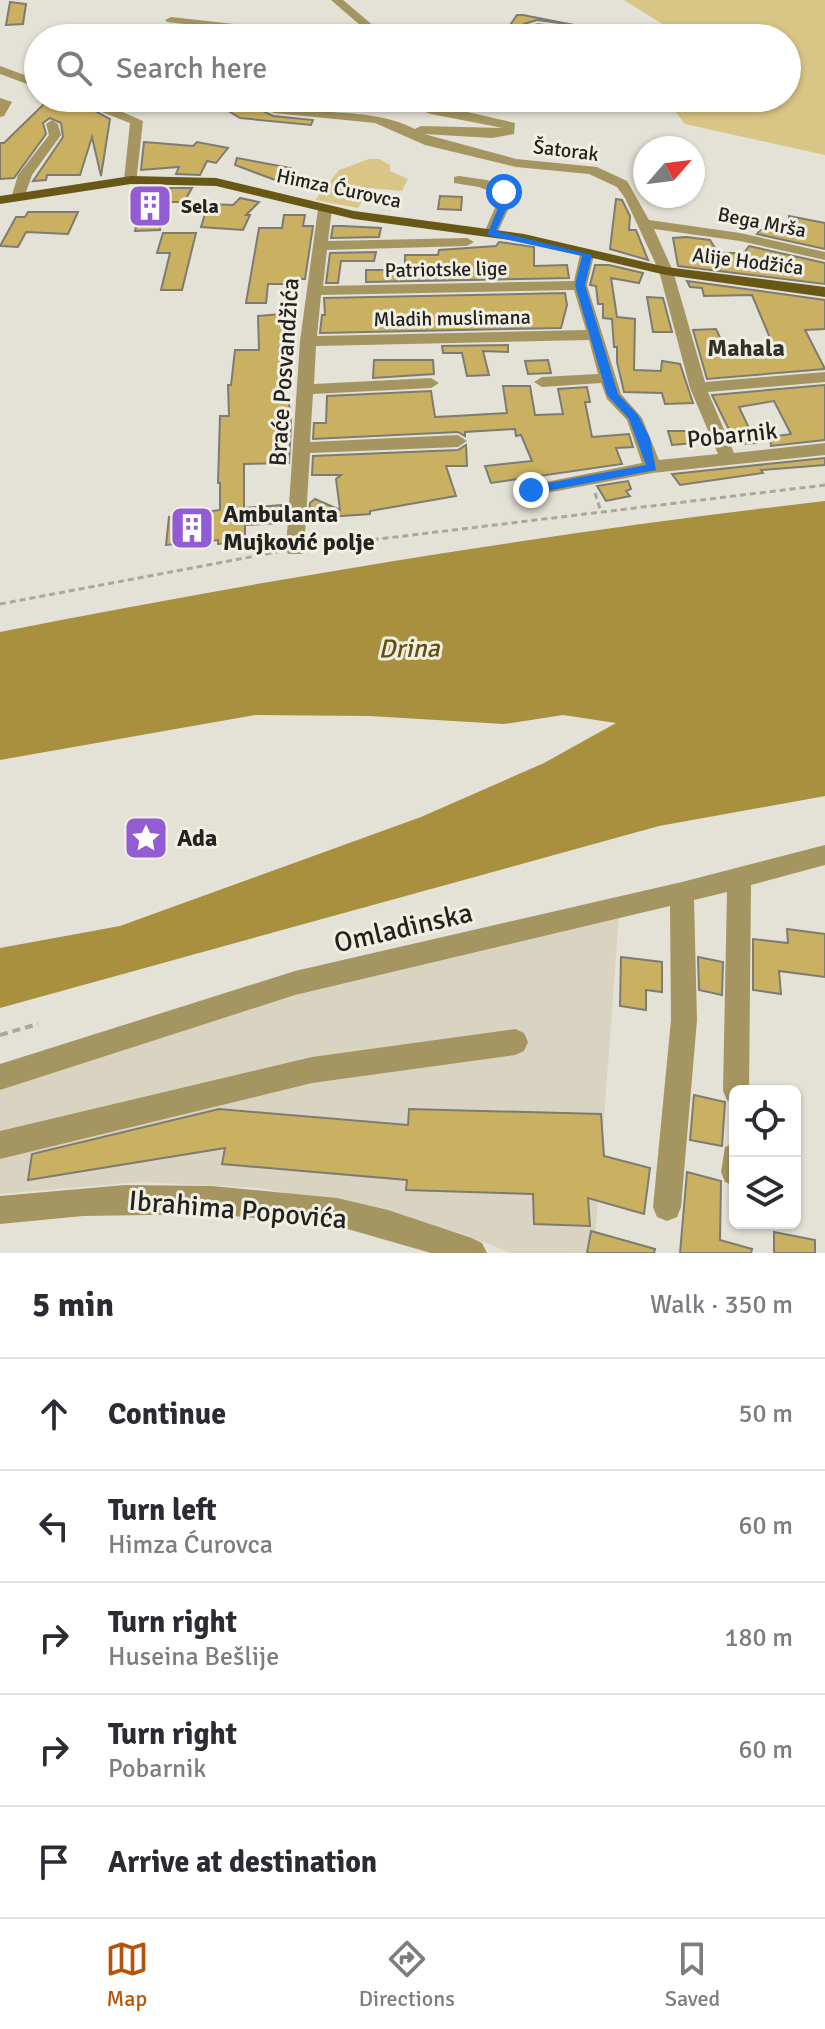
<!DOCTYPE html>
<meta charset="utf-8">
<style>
:root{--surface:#fff;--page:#f7f7f7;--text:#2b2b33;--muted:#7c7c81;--line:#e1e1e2;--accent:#b45309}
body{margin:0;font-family:Signika,sans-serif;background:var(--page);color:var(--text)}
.controls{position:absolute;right:24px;bottom:24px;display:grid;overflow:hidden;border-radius:12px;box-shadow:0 2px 6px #0004}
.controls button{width:72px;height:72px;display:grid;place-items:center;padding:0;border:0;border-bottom:2px solid var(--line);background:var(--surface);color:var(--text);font:40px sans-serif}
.compass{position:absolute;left:633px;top:136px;width:72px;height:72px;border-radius:50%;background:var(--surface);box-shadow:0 2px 6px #0004;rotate:62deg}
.stop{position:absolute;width:24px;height:24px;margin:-18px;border:6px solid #1a73e8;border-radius:50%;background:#fff}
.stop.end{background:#1a73e8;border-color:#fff;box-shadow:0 2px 8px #0008}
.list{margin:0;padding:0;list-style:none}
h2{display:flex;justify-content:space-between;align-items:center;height:104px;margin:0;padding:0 32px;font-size:34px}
h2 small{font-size:26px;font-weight:400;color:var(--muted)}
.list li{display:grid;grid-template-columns:52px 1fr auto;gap:24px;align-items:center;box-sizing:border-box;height:112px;padding:0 32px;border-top:2px solid var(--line)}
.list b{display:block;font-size:30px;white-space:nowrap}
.list p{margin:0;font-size:26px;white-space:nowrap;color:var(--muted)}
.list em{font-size:26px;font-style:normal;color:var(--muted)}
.icon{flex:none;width:44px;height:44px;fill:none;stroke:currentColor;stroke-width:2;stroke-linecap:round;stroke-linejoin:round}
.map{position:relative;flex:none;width:825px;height:1253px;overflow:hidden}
.search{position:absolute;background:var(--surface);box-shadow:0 2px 6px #0004;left:24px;right:24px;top:24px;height:88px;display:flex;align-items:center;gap:20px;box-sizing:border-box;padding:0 28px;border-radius:44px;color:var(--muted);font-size:30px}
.sheet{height:664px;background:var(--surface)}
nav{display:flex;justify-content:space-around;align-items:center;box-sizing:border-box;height:112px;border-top:2px solid var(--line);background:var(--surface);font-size:22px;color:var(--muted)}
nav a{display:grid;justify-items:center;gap:4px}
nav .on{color:var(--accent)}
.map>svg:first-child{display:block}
.built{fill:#d9d4c2}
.green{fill:#d9c585}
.water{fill:#a8903f}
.building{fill:#cab161;stroke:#7e7b72;stroke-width:2}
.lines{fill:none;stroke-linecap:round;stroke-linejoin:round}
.path-far1{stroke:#aaa79f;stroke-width:3;stroke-dasharray:6 4;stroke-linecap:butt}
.path{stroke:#aaa79f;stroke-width:4;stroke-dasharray:8 5;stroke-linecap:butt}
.minor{fill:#a59560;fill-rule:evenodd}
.major{fill:#695716;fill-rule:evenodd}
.route{fill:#1a73e8}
.labels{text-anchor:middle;stroke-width:6;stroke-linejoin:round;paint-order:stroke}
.far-street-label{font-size:20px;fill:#24221f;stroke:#f1eee3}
.far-poi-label{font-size:20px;font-weight:bold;fill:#24221f;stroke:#f1eee3;text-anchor:start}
.far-quarter-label{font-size:24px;font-weight:bold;fill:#323028;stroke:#f1eee3}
.street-label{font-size:24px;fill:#24221f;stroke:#f1eee3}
.poi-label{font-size:24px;font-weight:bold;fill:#24221f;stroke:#f1eee3;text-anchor:start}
.water-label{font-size:26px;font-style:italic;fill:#604f11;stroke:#f1eee3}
.near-street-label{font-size:28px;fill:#24221f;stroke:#f1eee3}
</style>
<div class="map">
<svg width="825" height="1253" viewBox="0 0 825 1253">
<rect width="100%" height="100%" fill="#e4e1d6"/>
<!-- built -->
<path class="built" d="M619 916 594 1253H512L460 1233 353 1206 260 1188 140 1182 0 1194V1087L231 1004Z"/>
<!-- green -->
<path class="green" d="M624 0H825V155L685 124 674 110 682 101 690 98H787V38H685Z
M369 159H379L390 165V171L408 179 402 191 370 188 358 208 315 200 339 170Z"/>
<!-- water -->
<path class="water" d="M825 501V796L659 826 0 1008V948L120 926 421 817 544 763 616 723 563 715 504 724 369 716 255 715 0 760V632C273 578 548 533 825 501Z"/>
<!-- building -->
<path class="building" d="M10 2 26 4 23 24 6 25Z
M517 15H523L574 25 537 20 524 24 509 38H501Z
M231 98H237L273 116 313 120 311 125 240 118 227 110 229 109 225 106Z
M259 98H304L305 101 320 102 317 108Z
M46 102 88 107 110 119 101 176 92 137 80 175H47L46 180 33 181 63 137 61 123 50 118 43 123 46 134 14 178 0 179V143H4Z
M144 142 193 146 197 142 228 148 216 163 207 161 200 175 176 174 179 167 141 170Z
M237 158 290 168 278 181 235 165Z
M170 188H192L184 202H165Z
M440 196 462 197 461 210 438 209Z
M240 198 259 202 246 215H250L243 230 201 227 208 204 233 205Z
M160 199V230L135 231 142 200Z
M616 199 622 200 630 216 629 230H636L648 260 610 249Z
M28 212H78L68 234 26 232 18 247 0 246 16 217H25Z
M284 215H305L303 226H313L305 279H296L295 284H268L266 303H246L259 228H282Z
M789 216 825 223V249L757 234 760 230 789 228Z
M333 226H343L381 228 379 237 331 238Z
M163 233H196L182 290H161L170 253H157Z
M686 237 710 240 718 253H744L749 246 825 263V284L678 266 673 238Z
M499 242 534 247V266L567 265 569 278 366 282V270H405V255H438L439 250 496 246Z
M376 252 374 261H341L338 283H326L330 253Z
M595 265H609L643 273 639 283 611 278 617 317 635 319 634 370 661 371 662 361 680 364 693 403 665 404 662 393 624 392 617 362V347H614L612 319 603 318V304H598L596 286 590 285Z
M687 281 825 300V329L805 330 825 369 707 379 693 330 716 329 725 348 773 345 752 295 704 296 702 288 690 287Z
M565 293 567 305 561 328 320 333 322 315H325L324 298Z
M647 297 663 298 672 332H653Z
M282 314 284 337 283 347H279L284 403H289L291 423 289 463 244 464V508L281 505 282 523 245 525V542L218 544V540L166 545 169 517 220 510V483H218L220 416H229L228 385H231L235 350H259L258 316Z
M508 345V352L483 351 489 375 467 376 462 353H443L442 346Z
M374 360H433L434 374 373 378Z
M548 360 551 373 528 374 525 361Z
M825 385V440L771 446 770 437 791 434 774 401 739 407 756 443 736 444 712 395Z
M503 386H530L535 415 563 414 558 389 587 387 590 402H585L592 437 629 434 633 447 616 448 622 464 491 483 485 466 532 461 521 435 516 436 515 429 465 432V436L458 432 313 439 314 423H326L327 396 431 391 435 417 455 416 507 413Z
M668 431H689L693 443 672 445Z
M466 445 467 466H446L456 496 370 511V514L327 517 323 521 309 514 310 503 315 499 340 510 336 479 341 475H312L313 456 458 450Z
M825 458V465L761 470 763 473 680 485 672 474Z
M628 481 631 489 626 491 630 496 606 501 597 486Z
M787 929 825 934V977L779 971 781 994 753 990V939L788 943Z
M621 957 662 962V992L646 990V1010L620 1006Z
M698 957 723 962 722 995 699 990Z
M694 1095 725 1102 722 1146 690 1140Z
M219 1109 408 1125 409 1109 601 1114 604 1156 650 1168 644 1214 588 1198 590 1226 534 1224 533 1194 406 1190 407 1180 222 1164 225 1148 28 1180 32 1154Z
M687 1172 721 1181 720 1240 752 1249 751 1253H680Z
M591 1231 655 1249 654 1253H587Z
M774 1232 815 1240V1253H774Z"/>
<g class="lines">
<!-- path-far1 -->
<path class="path-far1" d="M595 493 601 512
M313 547 825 485
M0 604 277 552"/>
<!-- path -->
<path class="path" d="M0 1035 38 1024"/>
<!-- minor -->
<path class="minor" d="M331 0H343L388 38H375Z
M171 17 333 35 339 38H302L167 22 165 20Z
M538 23 624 34 630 37 605 38 538 29 525 38H512L526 26Z
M0 66 38 80V88L0 74Z
M0 98 12 102 4 116 0 117Z
M84 98H97L102 103 143 121 136 183 124 180 130 123 94 109Z
M240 98C254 98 263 103 277 106 323 116 371 107 415 129L421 126 503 128 431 114 387 98H406L515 123 514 134 492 138 424 134 516 159 597 167 627 181 649 220 740 233 825 252V260L740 241 654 229 673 271 705 382 825 372V382L708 392 734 453 825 443V455L652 473 531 496 522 490 525 486 642 463 627 420 607 399 601 383 542 387 534 382 542 377 598 374 589 340 316 346 314 384 431 378 439 383 431 388 313 394 310 442 458 435 467 441 458 447 310 453 304 549 302 554H288L286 549 300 341 318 209 325 205 332 209 328 241 467 238 474 242 467 246 327 250 323 286 574 281 580 255 587 251 592 252 594 255 587 285 621 394 642 418 659 460 718 454 690 388 659 271 625 198 617 187 589 174 516 167 425 145 375 123 274 113ZM574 290 586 330 317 336 321 295Z
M52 120 58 124 61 135 32 175 24 198H14L12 195 18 175 49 135 46 124Z
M459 176 487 180 511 192 512 201 496 236 491 237 484 233 498 201 497 194 479 187 454 183V177Z
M825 845V865L751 885 749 1091H735V1104L727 1100 723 1091 727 892 694 900 697 1020 681 1207 677 1217 667 1221 657 1217 653 1207 671 1020 670 906 295 995 0 1090V1064L295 971 682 882Z
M515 1029 524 1033 528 1042 524 1051 515 1055 312 1083 0 1159V1131L312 1057Z
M735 1143V1186L725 1182 721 1172 725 1147Z
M125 1185 212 1186 337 1198 388 1210 472 1238 482 1243 487 1253H431L337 1226 212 1214 83 1216 0 1224V1196Z"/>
<!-- major -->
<path class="major" d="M131 176 216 178 354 211 524 234 666 267 825 287V297L666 275 524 242 354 219 216 186 131 184 0 204V196Z"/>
</g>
<!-- route -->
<path class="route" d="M504 189 508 192 510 201 496 231 592 255 585 285 618 394 638 415 650 438 656 470 531 494 525 490 531 486 646 465 629 419 607 395 575 285 582 256 487 235 501 201 499 192Z"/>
<!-- icons -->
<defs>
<g id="building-square" transform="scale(2.3)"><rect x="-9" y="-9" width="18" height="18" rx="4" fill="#935cd4" stroke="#f1eee3"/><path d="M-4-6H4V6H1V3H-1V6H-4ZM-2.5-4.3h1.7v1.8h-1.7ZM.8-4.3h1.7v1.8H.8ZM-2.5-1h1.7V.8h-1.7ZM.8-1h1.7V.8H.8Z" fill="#fff"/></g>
<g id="sight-square" transform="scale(2.3)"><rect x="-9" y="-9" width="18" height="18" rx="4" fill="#935cd4" stroke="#f1eee3"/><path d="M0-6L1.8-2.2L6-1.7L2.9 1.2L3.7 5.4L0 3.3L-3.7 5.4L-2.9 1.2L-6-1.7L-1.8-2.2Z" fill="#fff"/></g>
</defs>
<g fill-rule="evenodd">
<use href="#building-square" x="150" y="206"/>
<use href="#building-square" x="192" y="528"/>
<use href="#sight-square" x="146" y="838"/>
</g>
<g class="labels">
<!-- far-street labels -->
<g class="far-street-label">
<text transform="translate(566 150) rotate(7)" y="7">Šatorak</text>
<text transform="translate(339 188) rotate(12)" y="7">Himza Ćurovca</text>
<text transform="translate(762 222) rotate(11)" y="7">Bega Mrša</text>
<text transform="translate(748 261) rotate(7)" y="7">Alije Hodžića</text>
<text transform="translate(446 269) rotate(-1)" y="7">Patriotske lige</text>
<text transform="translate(452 318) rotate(-1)" y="7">Mladih muslimana</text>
</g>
<!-- far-poi labels -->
<g class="far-poi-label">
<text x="181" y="213">Sela</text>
</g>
<!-- far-quarter labels -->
<g class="far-quarter-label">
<text x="746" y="356">Mahala</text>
</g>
<!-- street labels -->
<g class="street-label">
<text transform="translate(284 372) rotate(-86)" y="8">Braće Posvandžića</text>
<text transform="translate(732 435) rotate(-6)" y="8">Pobarnik</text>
</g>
<!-- poi labels -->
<g class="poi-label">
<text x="223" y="522">Ambulanta<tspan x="223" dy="28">Mujković polje</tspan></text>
<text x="177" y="846">Ada</text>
</g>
<!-- water labels -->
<g class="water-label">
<text transform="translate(409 648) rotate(-1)" y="9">Drina</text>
</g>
<!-- near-street labels -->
<g class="near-street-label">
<text transform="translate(403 927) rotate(-13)" y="10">Omladinska</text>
<text transform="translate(238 1209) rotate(5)" y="10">Ibrahima Popovića</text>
</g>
</g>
</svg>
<div class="controls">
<button><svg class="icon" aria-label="locate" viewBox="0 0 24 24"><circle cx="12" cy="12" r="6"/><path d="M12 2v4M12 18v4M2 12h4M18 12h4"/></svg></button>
<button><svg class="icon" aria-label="layers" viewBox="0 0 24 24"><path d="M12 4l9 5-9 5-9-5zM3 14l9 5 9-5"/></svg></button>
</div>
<svg class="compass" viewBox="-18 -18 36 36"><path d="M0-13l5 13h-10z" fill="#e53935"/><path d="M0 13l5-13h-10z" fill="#7c7c81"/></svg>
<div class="stop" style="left:504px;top:192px"></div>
<div class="stop end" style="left:531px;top:490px"></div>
<div class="search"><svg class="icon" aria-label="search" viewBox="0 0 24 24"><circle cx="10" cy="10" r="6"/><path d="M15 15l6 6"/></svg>Search here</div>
</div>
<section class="sheet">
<h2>5 min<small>Walk · 350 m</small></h2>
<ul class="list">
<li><svg class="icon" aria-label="ahead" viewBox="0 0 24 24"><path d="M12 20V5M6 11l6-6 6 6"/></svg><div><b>Continue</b></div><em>50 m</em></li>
<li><svg class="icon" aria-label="left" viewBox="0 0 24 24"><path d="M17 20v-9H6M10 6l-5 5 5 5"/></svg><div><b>Turn left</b><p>Himza Ćurovca</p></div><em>60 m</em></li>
<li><svg class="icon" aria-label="right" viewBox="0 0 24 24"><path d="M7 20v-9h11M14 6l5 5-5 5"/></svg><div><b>Turn right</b><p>Huseina Bešlije</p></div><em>180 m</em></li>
<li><svg class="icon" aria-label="right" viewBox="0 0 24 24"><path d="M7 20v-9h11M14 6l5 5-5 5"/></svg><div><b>Turn right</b><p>Pobarnik</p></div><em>60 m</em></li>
<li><svg class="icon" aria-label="arrive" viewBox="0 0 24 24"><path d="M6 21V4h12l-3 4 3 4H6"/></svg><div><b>Arrive at destination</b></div></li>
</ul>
</section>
<nav>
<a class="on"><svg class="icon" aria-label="map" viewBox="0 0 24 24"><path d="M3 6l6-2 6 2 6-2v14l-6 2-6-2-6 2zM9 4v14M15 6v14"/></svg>Map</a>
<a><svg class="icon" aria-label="directions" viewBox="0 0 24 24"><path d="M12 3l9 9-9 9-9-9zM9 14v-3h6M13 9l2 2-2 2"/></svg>Directions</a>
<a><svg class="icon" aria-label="saved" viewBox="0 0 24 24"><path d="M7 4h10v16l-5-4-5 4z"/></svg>Saved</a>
</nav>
